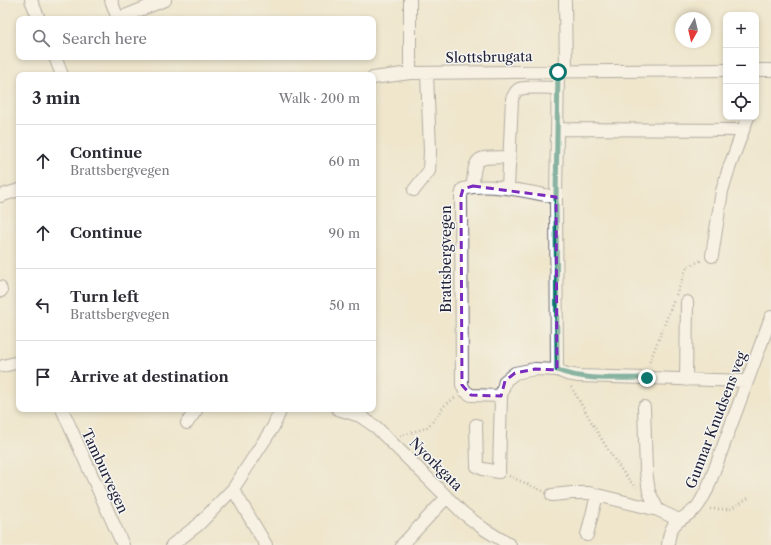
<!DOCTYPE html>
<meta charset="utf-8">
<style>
:root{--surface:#fff;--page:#f7f7f7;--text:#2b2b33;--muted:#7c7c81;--line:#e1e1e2}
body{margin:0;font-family:"Libre Caslon Text",serif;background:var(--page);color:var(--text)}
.controls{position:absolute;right:12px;top:12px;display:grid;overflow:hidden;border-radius:8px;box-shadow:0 2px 6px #0003}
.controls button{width:36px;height:36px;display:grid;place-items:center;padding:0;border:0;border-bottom:1px solid var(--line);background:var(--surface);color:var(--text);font:20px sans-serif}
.compass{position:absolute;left:675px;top:12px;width:36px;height:36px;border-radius:50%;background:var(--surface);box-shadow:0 2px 6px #0003;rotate:188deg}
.stop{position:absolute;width:12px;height:12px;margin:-9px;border:3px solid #0f766e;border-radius:50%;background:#fff}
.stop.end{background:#0f766e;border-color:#fff;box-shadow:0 1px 4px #0008}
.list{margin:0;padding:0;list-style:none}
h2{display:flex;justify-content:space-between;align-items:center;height:52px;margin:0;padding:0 16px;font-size:17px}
h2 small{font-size:13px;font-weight:400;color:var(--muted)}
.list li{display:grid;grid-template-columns:26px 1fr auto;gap:12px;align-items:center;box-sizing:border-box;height:72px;padding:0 16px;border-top:1px solid var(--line)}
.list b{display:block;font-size:15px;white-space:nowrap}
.list p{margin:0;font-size:13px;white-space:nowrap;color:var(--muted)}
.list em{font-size:13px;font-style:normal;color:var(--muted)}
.icon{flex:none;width:22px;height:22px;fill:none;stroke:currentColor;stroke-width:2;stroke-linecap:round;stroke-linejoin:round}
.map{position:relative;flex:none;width:771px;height:545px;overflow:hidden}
.search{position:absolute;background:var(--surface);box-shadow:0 2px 6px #0003;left:16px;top:16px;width:360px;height:44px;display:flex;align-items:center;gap:10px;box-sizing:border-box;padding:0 14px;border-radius:8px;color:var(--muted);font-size:15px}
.panel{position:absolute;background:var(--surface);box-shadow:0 2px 6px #0003;left:16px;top:72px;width:360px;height:340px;border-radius:8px}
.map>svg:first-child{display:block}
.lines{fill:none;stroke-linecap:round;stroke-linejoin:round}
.minor-casing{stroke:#6a676e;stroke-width:14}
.path{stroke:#6a676e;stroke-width:2.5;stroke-dasharray:1 3;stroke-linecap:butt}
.minor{stroke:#fff;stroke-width:12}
.route{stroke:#0f766e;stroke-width:5}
.marked{fill:none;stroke:#7b2cbf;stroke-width:3;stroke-dasharray:8 5;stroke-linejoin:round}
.labels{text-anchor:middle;stroke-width:3;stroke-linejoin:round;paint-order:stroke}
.street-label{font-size:14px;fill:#22223b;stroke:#f6f6f2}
</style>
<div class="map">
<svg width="771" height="545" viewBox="0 0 771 545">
<rect width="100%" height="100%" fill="#f6f6f2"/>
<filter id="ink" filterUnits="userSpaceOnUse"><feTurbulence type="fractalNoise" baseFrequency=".025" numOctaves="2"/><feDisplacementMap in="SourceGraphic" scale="8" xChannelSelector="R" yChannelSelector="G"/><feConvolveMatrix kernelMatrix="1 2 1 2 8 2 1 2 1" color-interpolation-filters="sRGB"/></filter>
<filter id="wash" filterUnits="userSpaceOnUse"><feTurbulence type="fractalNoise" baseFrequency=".012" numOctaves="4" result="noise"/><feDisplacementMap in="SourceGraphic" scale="16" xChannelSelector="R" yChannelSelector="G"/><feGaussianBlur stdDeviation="0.9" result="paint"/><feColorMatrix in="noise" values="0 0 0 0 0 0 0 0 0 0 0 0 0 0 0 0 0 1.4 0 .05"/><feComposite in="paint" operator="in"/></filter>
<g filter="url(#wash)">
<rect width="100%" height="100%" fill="#efe6cc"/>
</g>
<g filter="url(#ink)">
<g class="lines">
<!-- minor casing -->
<g class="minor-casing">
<path id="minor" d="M31 0 39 19
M111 0 118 19
M410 0V73
M565 0 566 71
M117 19 165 0
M55 57 62 75
M756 70H771
M373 78 410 73 726 70
M558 129 743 130
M473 186C474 153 479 158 509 157
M508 188 512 99C514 95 515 91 519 89 528 86 548 88 558 88
M414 190 429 171 430 151 427 73
M0 196 19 190
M712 256 722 191 728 171 748 117
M0 287 1 291
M3 366 19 362
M557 370 556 197 558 71
M686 380 687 302
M501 396 471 395 465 391 462 385 461 196 463 189C491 182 528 192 556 197
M644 407 646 471 649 492 658 510
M62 409 123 545
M338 409 360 416 376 427 463 513 484 529 510 545
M187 423 197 409
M476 425 477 466 483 469 499 472 501 396 505 381 515 373 535 369 557 370 567 374 579 376 747 381
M233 489 266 545
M552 495 572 493H589L658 510 679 520
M587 535 597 495
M172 545 198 525 233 489 273 427 281 409
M402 545 447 497
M668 545C670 520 679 523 695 509 700 505 703 496 707 490L771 317"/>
</g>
<!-- path -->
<path class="path" d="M676 295 687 267 702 260
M649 366 650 361 674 300
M571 387C581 403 624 482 637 487
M400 436 426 428 433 421 444 406 456 397
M509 476 543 491
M710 509H730L750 497"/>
<!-- minor -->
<use href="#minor" class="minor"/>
</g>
</g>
<g class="lines" filter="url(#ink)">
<!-- route -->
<path class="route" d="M558 72 556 197 557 370C583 381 619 378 647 378"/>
</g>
<!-- marked area -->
<path d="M0 0H771V545H0ZM473 186 556 197 557 370 535 369 515 373 505 381 501 396 471 395 462 385 461 196 463 189Z" fill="#efe6cc" fill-opacity=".55" fill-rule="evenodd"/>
<path class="marked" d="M473 186 556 197 557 370 535 369 515 373 505 381 501 396 471 395 462 385 461 196 463 189Z"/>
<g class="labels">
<!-- street labels -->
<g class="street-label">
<text transform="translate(489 57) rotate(-1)" y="5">Slottsbrugata</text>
<text transform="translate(446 259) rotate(-90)" y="5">Brattsbergvegen</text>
<text transform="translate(716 420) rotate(-69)" y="5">Gunnar Knudsens veg</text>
<text transform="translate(436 464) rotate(45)" y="5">Nyorkgata</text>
<text transform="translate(105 471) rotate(65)" y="5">Tamburvegen</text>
</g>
</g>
</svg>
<div class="controls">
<button>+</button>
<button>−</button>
<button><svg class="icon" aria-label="locate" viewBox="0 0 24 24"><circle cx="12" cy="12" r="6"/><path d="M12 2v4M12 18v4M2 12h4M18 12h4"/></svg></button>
</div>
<svg class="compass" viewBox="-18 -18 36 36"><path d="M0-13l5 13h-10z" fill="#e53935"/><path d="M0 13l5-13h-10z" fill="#7c7c81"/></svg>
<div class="stop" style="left:558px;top:72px"></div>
<div class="stop end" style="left:647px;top:378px"></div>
<div class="search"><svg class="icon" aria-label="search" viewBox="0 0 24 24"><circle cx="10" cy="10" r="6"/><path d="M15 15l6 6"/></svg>Search here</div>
<section class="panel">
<h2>3 min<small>Walk · 200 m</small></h2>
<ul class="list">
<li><svg class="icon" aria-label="ahead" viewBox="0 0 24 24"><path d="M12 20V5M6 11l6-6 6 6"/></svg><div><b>Continue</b><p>Brattsbergvegen</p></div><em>60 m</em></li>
<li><svg class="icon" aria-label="ahead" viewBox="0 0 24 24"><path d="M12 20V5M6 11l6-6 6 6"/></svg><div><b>Continue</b></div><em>90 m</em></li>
<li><svg class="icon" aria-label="left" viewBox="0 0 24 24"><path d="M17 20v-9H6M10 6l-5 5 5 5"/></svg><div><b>Turn left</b><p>Brattsbergvegen</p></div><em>50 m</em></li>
<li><svg class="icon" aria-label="arrive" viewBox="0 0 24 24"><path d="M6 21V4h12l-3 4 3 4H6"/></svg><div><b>Arrive at destination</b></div></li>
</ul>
</section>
</div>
